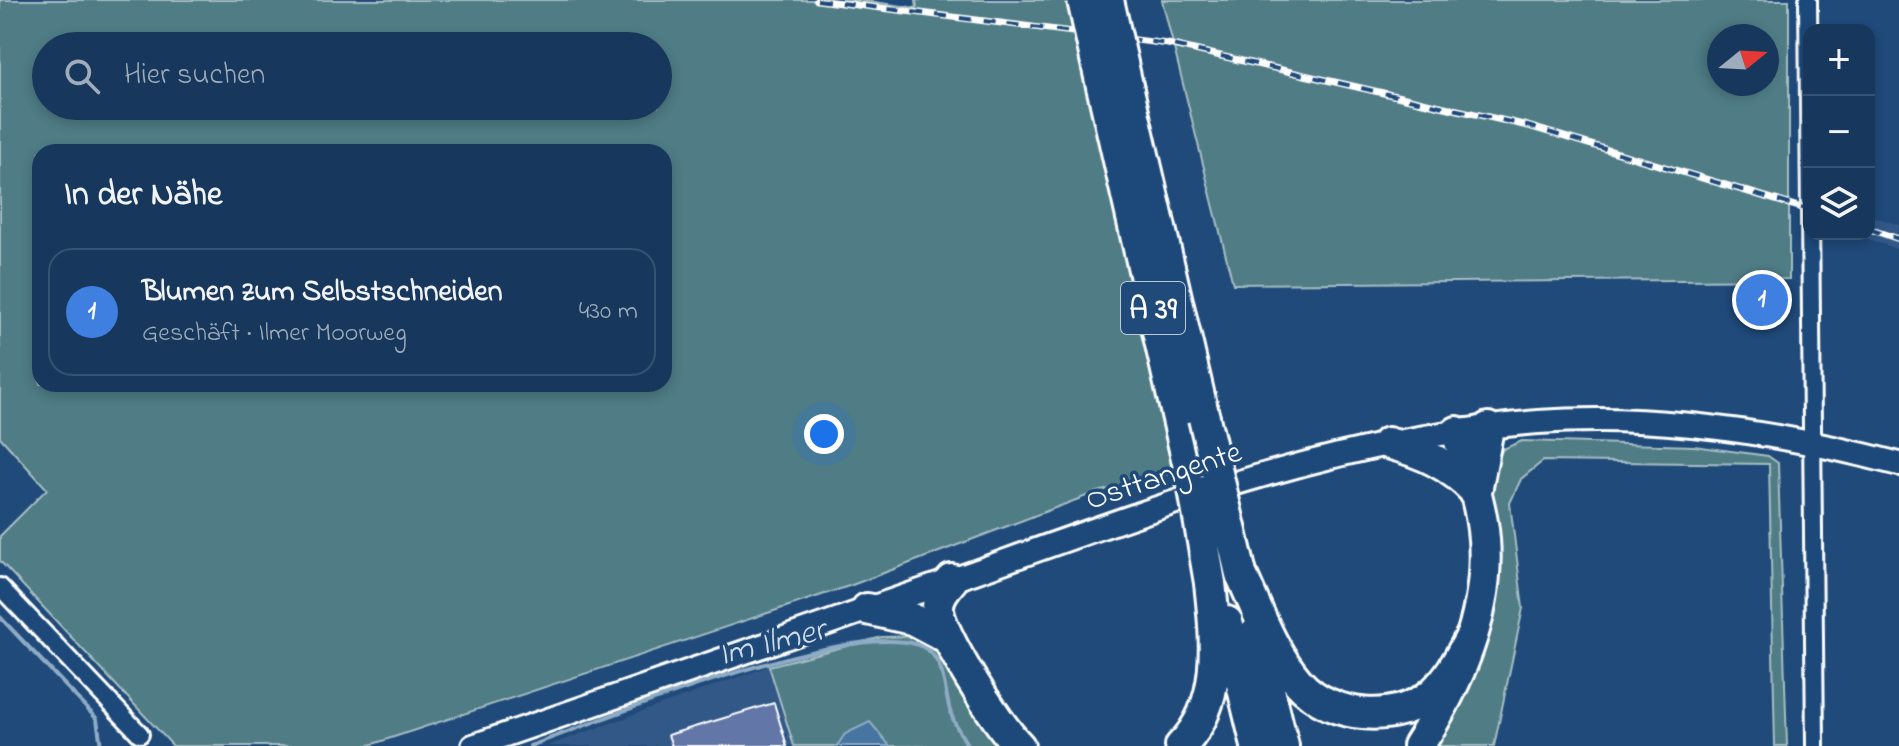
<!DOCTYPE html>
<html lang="de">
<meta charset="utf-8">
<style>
:root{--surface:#17385c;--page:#203f62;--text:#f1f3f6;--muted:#9eacbb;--line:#365272;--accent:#ffd166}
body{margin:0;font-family:"Indie Flower",sans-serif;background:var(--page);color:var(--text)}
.controls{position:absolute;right:24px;top:24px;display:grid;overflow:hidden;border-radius:16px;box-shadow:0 4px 12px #0003}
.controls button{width:72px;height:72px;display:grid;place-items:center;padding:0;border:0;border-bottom:2px solid var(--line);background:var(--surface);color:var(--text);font:40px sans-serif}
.compass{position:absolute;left:1707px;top:24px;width:72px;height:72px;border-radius:50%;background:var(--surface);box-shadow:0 4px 12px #0003;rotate:72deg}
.you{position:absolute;left:824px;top:434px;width:28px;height:28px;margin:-20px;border:6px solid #fff;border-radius:50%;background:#1a73e8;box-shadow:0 0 0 12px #1a73e833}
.badge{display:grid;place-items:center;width:52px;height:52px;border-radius:50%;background:var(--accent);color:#fff;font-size:26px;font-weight:700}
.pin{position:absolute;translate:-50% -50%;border:4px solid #fff;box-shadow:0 2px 8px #0006}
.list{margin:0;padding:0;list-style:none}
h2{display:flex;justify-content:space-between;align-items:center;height:104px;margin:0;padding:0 32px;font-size:34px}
h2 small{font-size:26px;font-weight:400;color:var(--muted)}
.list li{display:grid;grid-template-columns:52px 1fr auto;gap:24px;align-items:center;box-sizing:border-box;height:128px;margin:0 16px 16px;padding:0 16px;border:2px solid var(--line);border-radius:24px}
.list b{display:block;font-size:30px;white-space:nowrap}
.list p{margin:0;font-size:26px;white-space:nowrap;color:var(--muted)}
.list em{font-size:26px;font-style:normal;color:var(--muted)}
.icon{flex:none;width:44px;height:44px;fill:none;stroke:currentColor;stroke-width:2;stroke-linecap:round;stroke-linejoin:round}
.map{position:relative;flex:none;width:1899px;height:746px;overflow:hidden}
.search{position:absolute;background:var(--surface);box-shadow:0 4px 12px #0003;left:32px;top:32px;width:640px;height:88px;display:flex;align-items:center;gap:20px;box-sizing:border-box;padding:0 28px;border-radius:44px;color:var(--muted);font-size:30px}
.panel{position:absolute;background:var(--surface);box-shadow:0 4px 12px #0003;left:32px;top:144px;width:640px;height:248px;border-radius:24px}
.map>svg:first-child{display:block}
.built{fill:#335888}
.green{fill:#4f7c85;stroke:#a7bec2;stroke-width:2;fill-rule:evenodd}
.water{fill:#4475a0;stroke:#8facc6;stroke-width:2}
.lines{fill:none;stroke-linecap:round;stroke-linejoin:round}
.stream{stroke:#8facc6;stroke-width:4}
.building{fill:#6277a8;stroke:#fff;stroke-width:2}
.street-casing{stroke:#fff;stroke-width:22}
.secondary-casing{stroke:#fff;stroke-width:28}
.highway-casing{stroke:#fff;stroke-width:36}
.street{stroke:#1f4a7a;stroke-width:16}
.secondary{stroke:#1f4a7a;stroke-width:22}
.highway{stroke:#1f4a7a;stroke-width:30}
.rail-casing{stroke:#fff;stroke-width:7}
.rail{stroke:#1f4a7a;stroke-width:4;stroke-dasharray:12;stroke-linecap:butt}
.highway-bridge-casing{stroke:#fff;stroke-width:36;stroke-linecap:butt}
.highway-bridge{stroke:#1f4a7a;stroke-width:30}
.labels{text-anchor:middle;stroke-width:7;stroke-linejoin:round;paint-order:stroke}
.shield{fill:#1f4a7a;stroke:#bcc9d7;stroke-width:2}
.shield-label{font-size:30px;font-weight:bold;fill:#fff}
.street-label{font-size:32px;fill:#fff;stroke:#1f4a7a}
.water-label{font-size:34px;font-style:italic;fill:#d0dce7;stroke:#1f4a7a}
</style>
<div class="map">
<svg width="1899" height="746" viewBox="0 0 1899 746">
<rect width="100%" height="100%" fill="#1f4a7a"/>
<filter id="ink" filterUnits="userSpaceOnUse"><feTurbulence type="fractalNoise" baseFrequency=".0125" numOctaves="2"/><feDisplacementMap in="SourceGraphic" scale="16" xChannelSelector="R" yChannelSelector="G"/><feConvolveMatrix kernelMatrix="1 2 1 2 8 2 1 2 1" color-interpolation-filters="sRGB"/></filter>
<g filter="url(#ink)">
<!-- built -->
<path class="built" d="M1869 215 1899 225V250L1854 234H1869Z
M769 666 794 746H547Z"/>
<!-- green -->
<path class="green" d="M0 0H859L917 8 916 0H1069L1173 473 1097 492 852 585 367 746H173L0 561V536L47 489 0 437ZM46 46H658V106H46ZM40 152H664V384H40Z
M1162 0H1789V279L1233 284ZM1767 36V84H1719V36Z
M1522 441 1694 446 1768 456 1778 463 1787 746H1775L1769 464 1543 461 1521 479 1510 503 1523 608 1494 746H1425L1492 575V486L1495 464 1503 449Z
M918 636 942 656 975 716 999 746H794L769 666 882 637Z"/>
<!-- water -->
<path class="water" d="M870 722 890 746H837L845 734Z"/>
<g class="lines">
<!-- stream -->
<path class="stream" d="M0 617 97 719 101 746
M530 746C591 724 891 600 933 655 947 673 944 699 953 719 957 729 963 737 968 746"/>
</g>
<!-- building -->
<path class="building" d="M774 703 787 746H672L668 735Z"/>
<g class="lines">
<!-- street casing -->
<g class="street-casing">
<path id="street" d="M1808 0 1815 746
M0 587 140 734"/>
</g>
<!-- secondary casing -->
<g class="secondary-casing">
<path id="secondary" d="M473 746C634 690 796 634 958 578 1147 511 1336 438 1538 422 1659 413 1782 433 1899 464"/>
</g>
<!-- highway casing -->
<g class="highway-casing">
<path id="highway" d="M1102 86 1194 489
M1128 90 1204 418
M1388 443C1424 453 1449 464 1475 491
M1477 487 1488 428
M1241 574C1258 611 1272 652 1299 683 1331 719 1398 725 1434 692 1451 676 1461 655 1472 635
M952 580C945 588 938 596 938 607 937 631 999 727 1019 746
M867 609 912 619 948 638
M1227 622 1257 746
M1255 634 1283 746
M1181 746C1224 704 1216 638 1210 583
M1418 746C1458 685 1490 614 1484 539 1481 502 1468 467 1457 432"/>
</g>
<!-- street -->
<use href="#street" class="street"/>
<!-- secondary -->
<use href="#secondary" class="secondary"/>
<!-- highway -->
<use href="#highway" class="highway"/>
<!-- rail casing -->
<g class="rail-casing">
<path id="rail" d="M817 0 1168 44 1528 126 1809 210
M1869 229 1899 239"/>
</g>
<!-- rail -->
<use href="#rail" class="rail"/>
<!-- highway-bridge casing -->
<g class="highway-bridge-casing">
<path id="highway-bridge" d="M1083 0 1102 86
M1108 0 1128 90
M1204 418 1241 574
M1194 489 1210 583"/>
</g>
<!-- highway-bridge -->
<use href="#highway-bridge" class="highway-bridge"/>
</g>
</g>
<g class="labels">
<!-- shield labels -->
<rect class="shield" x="1121" y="282" width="64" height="52" rx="6"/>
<g class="shield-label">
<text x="1153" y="318">A 39</text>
</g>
<!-- street labels -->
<g class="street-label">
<text transform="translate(1163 474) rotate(-18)" y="11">Osttangente</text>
</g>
<!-- water labels -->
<g class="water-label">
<text transform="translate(771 640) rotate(-14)" y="12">Im Ilmer</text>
</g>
</g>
</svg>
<div class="controls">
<button>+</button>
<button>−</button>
<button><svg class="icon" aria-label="layers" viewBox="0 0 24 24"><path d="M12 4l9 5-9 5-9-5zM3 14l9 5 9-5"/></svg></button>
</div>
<svg class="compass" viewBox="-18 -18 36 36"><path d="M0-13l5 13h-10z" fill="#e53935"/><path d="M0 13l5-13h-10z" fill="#9eacbb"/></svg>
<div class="you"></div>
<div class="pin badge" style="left:1762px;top:300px;background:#3f7fe0">1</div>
<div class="search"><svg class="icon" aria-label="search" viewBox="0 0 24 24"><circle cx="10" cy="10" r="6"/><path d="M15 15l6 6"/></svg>Hier suchen</div>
<section class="panel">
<h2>In der Nähe<small></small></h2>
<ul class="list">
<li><span class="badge" style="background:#3f7fe0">1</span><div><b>Blumen zum Selbstschneiden</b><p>Geschäft · Ilmer Moorweg</p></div><em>430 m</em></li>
</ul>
</section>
</div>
